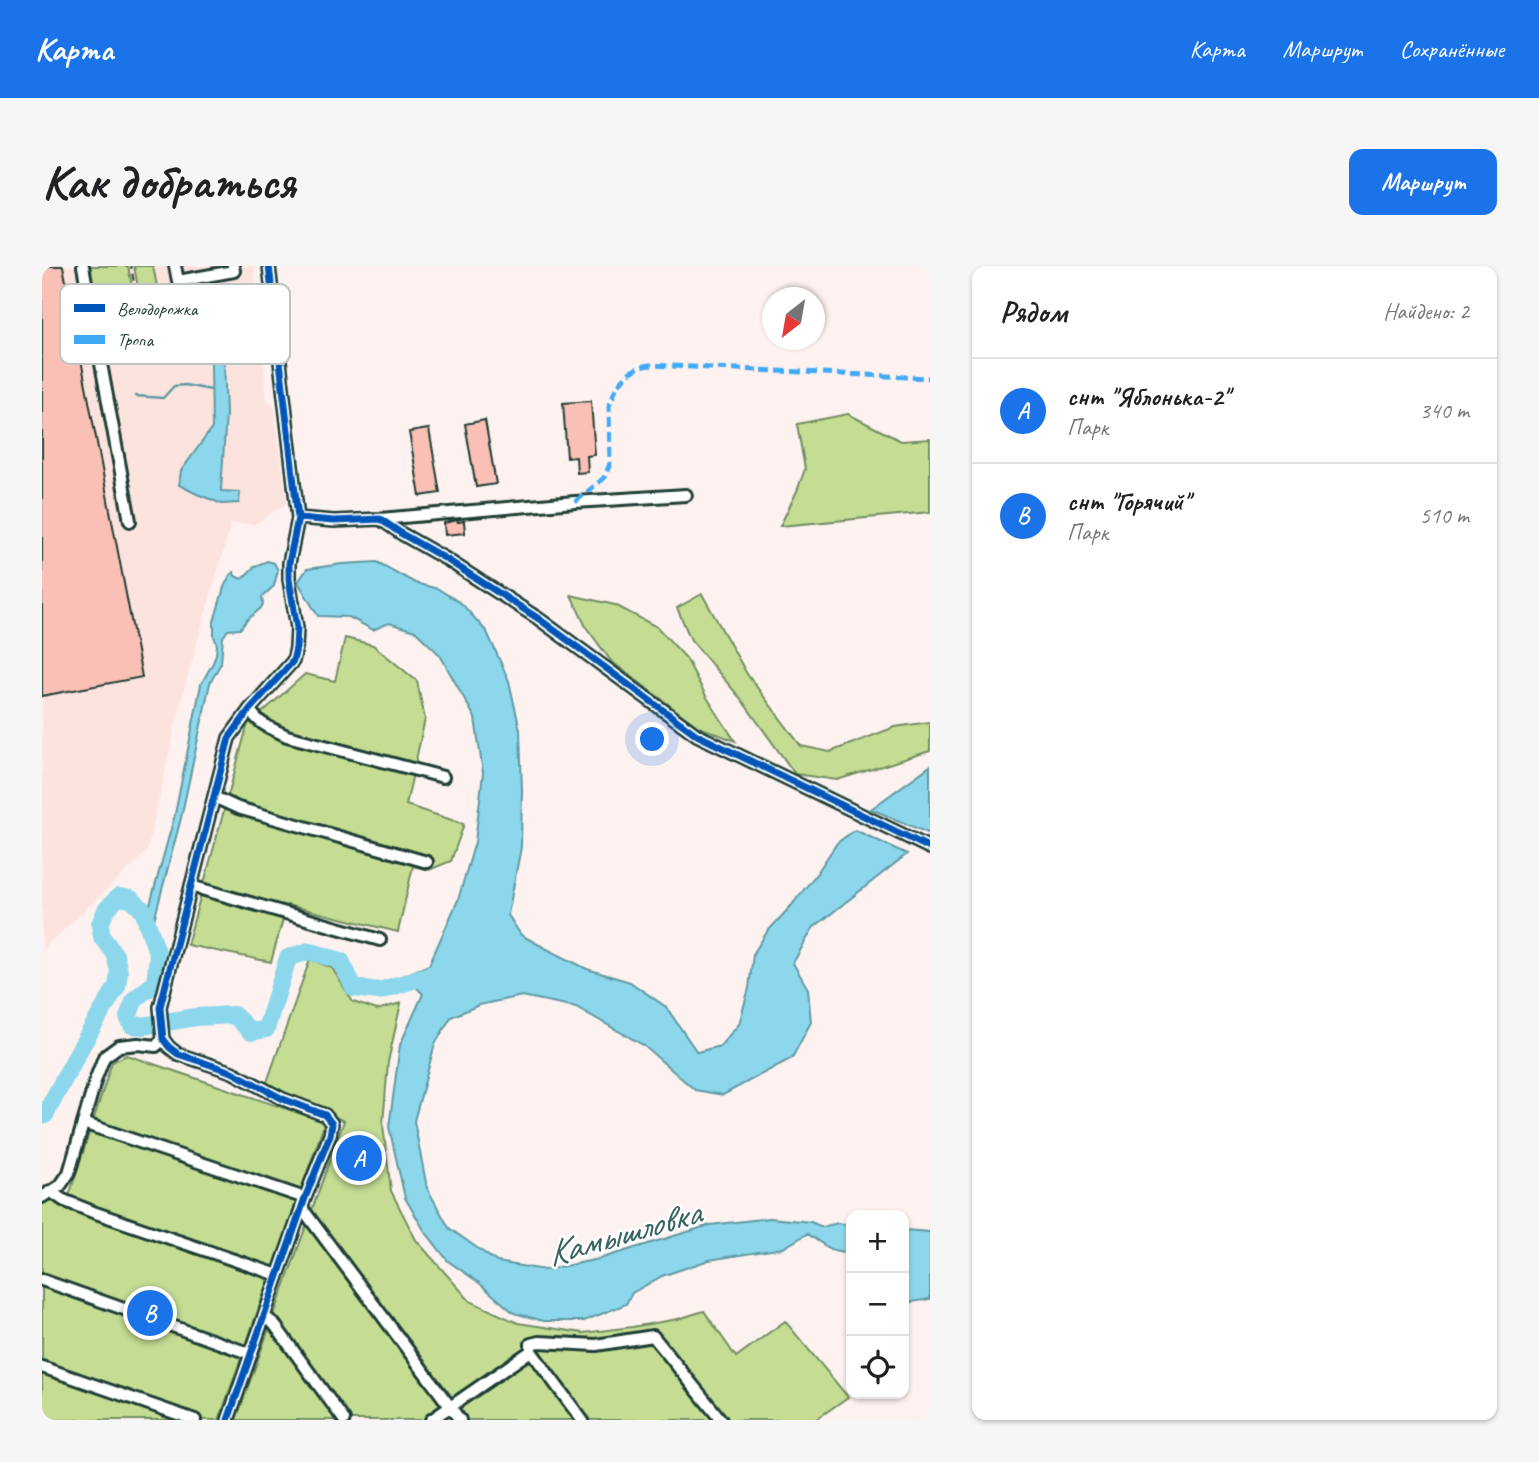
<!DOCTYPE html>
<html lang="ru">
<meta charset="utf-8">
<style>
:root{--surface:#fff;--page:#f6f6f6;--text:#202124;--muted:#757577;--line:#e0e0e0;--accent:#1a73e8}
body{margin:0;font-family:Caveat,sans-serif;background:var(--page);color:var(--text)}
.controls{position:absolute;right:21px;bottom:21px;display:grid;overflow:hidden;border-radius:14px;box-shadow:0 2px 5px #0004}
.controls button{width:63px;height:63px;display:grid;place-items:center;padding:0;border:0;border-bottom:2px solid var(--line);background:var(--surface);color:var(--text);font:35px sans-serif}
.compass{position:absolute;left:720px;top:21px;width:63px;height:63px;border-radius:50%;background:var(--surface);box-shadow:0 2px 5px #0004;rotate:211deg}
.you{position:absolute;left:611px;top:474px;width:24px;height:24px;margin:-18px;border:5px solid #fff;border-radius:50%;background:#1a73e8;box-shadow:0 0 0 10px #1a73e833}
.badge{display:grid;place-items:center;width:46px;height:46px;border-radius:50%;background:var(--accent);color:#fff;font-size:23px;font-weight:700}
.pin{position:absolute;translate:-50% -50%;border:4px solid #fff;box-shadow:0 2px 7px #0006}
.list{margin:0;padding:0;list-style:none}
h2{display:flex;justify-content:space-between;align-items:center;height:91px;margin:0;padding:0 28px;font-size:30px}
h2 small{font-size:23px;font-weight:400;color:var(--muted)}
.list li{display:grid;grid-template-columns:46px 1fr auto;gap:21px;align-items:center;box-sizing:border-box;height:105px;padding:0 28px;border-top:2px solid var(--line)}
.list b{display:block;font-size:26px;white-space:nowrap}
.list p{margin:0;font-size:23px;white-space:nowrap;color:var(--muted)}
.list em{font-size:23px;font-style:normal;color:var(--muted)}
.icon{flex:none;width:38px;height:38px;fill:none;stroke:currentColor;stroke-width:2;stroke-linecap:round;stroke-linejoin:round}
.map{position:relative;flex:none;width:888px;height:1154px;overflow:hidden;border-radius:14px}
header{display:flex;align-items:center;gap:42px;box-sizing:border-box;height:98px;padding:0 35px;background:var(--accent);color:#fff}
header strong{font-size:33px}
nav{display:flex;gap:38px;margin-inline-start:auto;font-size:24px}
.intro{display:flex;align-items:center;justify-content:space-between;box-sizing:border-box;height:168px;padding:0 42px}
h1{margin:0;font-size:49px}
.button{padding:18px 32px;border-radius:14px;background:var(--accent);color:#fff;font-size:24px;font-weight:700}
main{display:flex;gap:42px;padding:0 42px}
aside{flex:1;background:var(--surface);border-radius:14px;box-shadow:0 2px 5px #0004}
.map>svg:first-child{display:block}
.built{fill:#fde3de}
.green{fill:#c4dd93;stroke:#728d64;stroke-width:2}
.water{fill:#8cd7ec;stroke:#6099a2;stroke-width:2}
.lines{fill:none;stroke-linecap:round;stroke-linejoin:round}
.stream{stroke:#6099a2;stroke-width:2.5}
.river{stroke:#8cd7ec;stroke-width:18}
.building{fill:#fbc0b5;stroke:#1f3d34;stroke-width:2}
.minor-casing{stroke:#1f3d34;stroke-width:16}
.path{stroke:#1f3d34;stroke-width:2;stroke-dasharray:7 5;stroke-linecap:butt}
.minor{stroke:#fff;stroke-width:10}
.quiet{stroke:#3fa9f5;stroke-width:5;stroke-dasharray:10 5;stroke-linecap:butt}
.cycleway-casing{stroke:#fff;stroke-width:11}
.cycleway{stroke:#0057b8;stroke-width:7}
.labels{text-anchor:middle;stroke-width:5;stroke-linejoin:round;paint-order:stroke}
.water-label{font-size:37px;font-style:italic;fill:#3a6462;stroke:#fff}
.key{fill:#fff;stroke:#bcc5c2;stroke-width:2}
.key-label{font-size:19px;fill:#1f3d34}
</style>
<header>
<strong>Карта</strong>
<nav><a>Карта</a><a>Маршрут</a><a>Сохранённые</a></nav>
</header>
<div class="intro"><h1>Как добраться</h1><a class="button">Маршрут</a></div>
<main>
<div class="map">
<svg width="888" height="1154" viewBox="0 0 888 1154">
<rect width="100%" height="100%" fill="#fef2f0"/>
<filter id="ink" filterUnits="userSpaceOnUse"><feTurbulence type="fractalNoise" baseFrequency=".0143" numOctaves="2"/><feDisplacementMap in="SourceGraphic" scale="14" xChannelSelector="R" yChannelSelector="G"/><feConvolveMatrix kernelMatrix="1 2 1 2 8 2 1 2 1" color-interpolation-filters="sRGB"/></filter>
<g filter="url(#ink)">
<!-- built -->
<path class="built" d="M0 0H212L225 134 232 139 245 237 214 258H189L141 427 105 586 0 684Z"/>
<!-- green -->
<path class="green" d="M47 0H86L102 80 63 87Z
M92 0H111L126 77 107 80Z
M806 148 859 175 888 173V246L738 260 755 225 763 203 755 158Z
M660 328 705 408 759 480 788 486 853 461 888 456V485L795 514 753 508 699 433 649 374 635 342Z
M529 329 573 339 615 361 644 392 664 430 693 475 655 460 569 395 544 361Z
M303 372 331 379 375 415 383 453 364 539 422 558 409 595 387 604 371 600 356 666 245 639 229 696 145 679 206 457 223 444 263 408 293 415Z
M268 693 290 702 311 736 335 744 359 737 346 796 341 859 349 925 374 974 428 1035 476 1057 541 1067 590 1061 636 1053 662 1045 694 1091 743 1055 806 1131 773 1154H194L302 855 224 819Z
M85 789 283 856 177 1154H0V939L4 931 24 939 70 796Z"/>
<!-- water -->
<path class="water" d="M180 37 184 148 179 225 198 226 197 237 180 238 155 228 137 219 139 205 170 162 168 38Z
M225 295 232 297 236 304 232 320 220 331 221 338 219 342 206 353 198 363 186 364 181 371 179 397 168 417 139 552 111 658 106 667 102 660 133 548 159 418 171 397 174 388 175 379 172 370V356L182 321 188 309 192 306 193 310 200 313 213 300Z
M335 296 373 317 396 323 420 338 445 366 467 415 478 464 480 524 479 581 466 649 479 669 503 682 545 703 588 716 624 741 655 786 678 780 697 758 707 722 711 688 725 666 749 640 775 607 795 577 813 564 865 588 771 662 751 697 766 723 769 756 750 792 681 829 653 824 601 779 534 741 480 730 437 739 409 751 393 778 372 855 385 922 407 962 455 996 503 1004 557 993 668 959 728 952 769 956 780 961 796 957 809 959V989L806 987 788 983 765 968 741 982 667 994 620 1010 590 1027 584 1038 542 1055H502L472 1047 436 1016 406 995 382 964 363 932 347 861 358 779 381 728 367 714 365 708 387 699 416 634 433 576 441 507 433 452 398 389 373 365 347 357 331 364 307 351 276 350 256 316 265 303 300 298Z
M888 500V568L829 543Z
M862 964 888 966V1033L870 1036 862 1035Z"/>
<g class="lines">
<!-- stream -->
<path class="stream" d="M93 130 121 132 132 120 143 119 169 124"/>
<!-- river -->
<path class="river" d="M0 850 3 849 39 781 75 720 77 706 73 689 60 671 58 658 64 644 76 631 89 633 101 644 105 657 116 689 113 717 93 733 86 751 90 759 100 760 154 751 192 749 209 766 224 763 246 692 267 685 299 695 312 722 337 725 384 710 388 716"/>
</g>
<!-- building -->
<path class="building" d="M0 0H21L100 411 0 430Z
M549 135 553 189 545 190 546 206 535 207 534 191 525 192 521 137Z
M443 154 454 218 434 221 423 158Z
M387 163 398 227 378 230 367 166Z
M416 254V256L422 255 423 267 403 269 402 257Z"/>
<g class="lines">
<!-- minor casing -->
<g class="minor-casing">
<path id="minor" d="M41 0 88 255
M133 0 136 15 192 5 191 0
M256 252 292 255 338 253 360 268 404 293 497 353 655 469 888 582
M338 253 533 236 644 229
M208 443C215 458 231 463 245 470L401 511
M172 531 196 542 385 596
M149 620 338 674
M41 857 263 932
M8 925 21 934 51 946 236 1009
M0 931 18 920 27 907 54 812 62 791 77 780 96 778 114 780 121 773
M260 942 418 1154
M0 1014 209 1088
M222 1050 232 1058 302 1154
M489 1085 540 1154
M0 1101 153 1154
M186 1154 263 932 288 869 290 858 283 849 241 833 190 806 136 788 127 781 121 773 118 741 187 472 208 443 251 395 254 382 255 362 247 313V297L256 252 227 0
M389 1154 489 1085V1078L497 1076 554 1079 611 1070 679 1154"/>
</g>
<!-- path -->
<path class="path" d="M103 73 113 71 127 28 130 23
M66 80 102 73 89 0"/>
<!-- minor -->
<use href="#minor" class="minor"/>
<!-- quiet -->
<path class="quiet" d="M533 236 562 212 568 198 567 140 575 120 587 107 598 101 607 99 888 112"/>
<!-- cycleway casing -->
<g class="cycleway-casing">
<path id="cycleway" d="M256 252 292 255 338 253 360 268 404 293 497 353 655 469 888 582
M186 1154 263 932 288 869 290 858 283 849 241 833 190 806 136 788 127 781 121 773 118 741 187 472 208 443 251 395 254 382 255 362 247 313V297L256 252 227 0"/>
</g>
<!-- cycleway -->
<use href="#cycleway" class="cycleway"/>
</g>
</g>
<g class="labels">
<!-- water labels -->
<g class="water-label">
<text transform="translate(581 966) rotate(-16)" y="13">Камышловка</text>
</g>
</g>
<!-- legend -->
<rect x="18" y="18" width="230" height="80" rx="10" class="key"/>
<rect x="32" y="38" width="31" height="8" fill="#0057b8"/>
<rect x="32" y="69" width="31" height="9" fill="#3fa9f5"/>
<g class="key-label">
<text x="75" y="49">Велодорожка</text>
<text x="75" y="80">Тропа</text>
</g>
</svg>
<div class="controls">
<button>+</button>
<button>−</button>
<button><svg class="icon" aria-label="locate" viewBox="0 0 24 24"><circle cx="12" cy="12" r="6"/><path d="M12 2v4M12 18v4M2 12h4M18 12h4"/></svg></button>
</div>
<svg class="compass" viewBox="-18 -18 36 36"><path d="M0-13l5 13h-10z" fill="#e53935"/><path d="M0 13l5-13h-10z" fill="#757577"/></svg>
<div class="you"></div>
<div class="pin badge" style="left:317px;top:892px">A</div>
<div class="pin badge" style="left:108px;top:1047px">B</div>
</div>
<aside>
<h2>Рядом<small>Найдено: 2</small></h2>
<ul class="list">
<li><span class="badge">A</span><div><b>снт &quot;Яблонька-2&quot;</b><p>Парк</p></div><em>340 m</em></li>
<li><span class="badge">B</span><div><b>снт &quot;Горячий&quot;</b><p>Парк</p></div><em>510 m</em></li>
</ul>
</aside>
</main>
